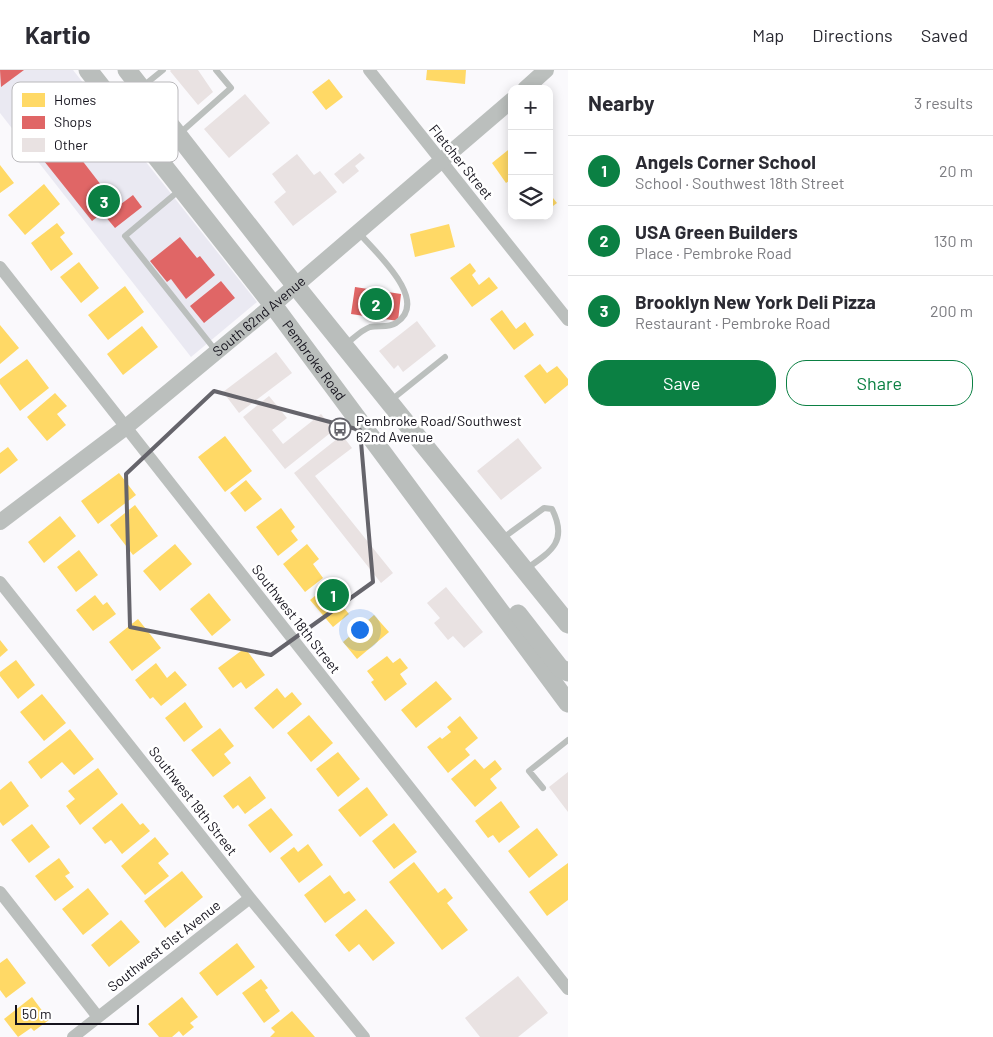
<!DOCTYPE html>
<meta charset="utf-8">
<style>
:root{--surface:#fff;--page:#f7f7f7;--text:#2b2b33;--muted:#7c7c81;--line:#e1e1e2;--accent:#0b8043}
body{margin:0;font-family:Barlow,sans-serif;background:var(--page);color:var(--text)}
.controls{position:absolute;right:15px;top:15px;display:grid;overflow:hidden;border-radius:10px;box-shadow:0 2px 12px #0003}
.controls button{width:45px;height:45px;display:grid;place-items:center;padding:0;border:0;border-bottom:1px solid var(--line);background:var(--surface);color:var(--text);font:25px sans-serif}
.scale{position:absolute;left:15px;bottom:12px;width:124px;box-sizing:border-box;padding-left:5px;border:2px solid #15131d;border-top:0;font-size:14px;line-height:18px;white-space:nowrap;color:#15131d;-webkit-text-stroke:4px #fff;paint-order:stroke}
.you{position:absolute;left:359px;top:559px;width:18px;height:18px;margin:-12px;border:4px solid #fff;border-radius:50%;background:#1a73e8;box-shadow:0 0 0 8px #1a73e833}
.badge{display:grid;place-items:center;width:32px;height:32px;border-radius:50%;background:var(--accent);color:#fff;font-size:16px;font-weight:700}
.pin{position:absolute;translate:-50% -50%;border:2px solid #fff;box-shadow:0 1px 5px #0006}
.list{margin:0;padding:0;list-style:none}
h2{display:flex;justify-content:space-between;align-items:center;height:65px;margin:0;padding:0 20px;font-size:21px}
h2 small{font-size:16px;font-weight:400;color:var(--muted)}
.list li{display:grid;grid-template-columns:32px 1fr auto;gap:15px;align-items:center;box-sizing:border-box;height:70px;padding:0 20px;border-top:1px solid var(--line)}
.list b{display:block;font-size:19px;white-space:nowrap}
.list p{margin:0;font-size:16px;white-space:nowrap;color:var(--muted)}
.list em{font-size:16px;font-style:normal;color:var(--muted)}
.actions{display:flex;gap:10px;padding:15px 20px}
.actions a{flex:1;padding:11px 0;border:1px solid var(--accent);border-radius:20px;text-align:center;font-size:18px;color:var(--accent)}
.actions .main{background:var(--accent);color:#fff}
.icon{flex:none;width:28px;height:28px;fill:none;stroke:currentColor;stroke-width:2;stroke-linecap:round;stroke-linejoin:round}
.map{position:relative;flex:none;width:568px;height:967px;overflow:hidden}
header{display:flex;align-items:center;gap:30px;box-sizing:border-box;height:70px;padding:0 25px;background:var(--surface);border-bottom:1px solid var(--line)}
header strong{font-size:24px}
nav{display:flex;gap:28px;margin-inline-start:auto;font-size:18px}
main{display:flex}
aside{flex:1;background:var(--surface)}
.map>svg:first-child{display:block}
.built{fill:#eae9f2}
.homes{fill:#ffd966}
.shops{fill:#e06666}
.building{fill:#e9e2e2}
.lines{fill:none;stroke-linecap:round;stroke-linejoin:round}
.service{stroke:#bbbfbd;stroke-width:6}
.minor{stroke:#bbbfbd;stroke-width:12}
.tertiary{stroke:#bbbfbd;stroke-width:16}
.secondary{stroke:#babebc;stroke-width:19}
.marked{fill:none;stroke:#65646b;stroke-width:4;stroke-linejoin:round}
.labels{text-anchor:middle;stroke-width:5;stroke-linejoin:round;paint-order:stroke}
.street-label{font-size:14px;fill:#15131d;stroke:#fff}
.poi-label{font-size:14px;fill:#15131d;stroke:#fff;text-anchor:start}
.key{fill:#fff;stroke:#b9b8bb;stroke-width:1}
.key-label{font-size:14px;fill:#15131d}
</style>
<header>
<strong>Kartio</strong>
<nav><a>Map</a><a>Directions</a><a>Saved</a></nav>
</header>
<main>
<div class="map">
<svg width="568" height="967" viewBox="0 0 568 967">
<rect width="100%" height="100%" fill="#faf9fc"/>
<!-- built -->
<path class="built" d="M0 0H73L257 232 191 287 0 43Z"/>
<!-- homes -->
<path class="homes" d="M427 0H466L465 14 426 10Z
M329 9 343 27 326 40 312 22Z
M512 77V109L506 113 492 93Z
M0 95 14 113 0 123Z
M44 114 60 134 25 165 8 145Z
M549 123 557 133 549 139Z
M57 153 65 163 60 167 73 184 51 201 31 173Z
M449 154 455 177 415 187 410 164Z
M79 192 99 218 81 233 60 207Z
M470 193 476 201 472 205 479 215 489 207 498 218 472 237 450 208Z
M125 216 144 242 108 270 88 245Z
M502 240 516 259 525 252 534 265 514 280 490 249Z
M0 255 19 278 0 294Z
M142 256 158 277 123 305 107 284Z
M27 289 49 318 20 341 0 314V309Z
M540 294 547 303 557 296 568 309V315L545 334 524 306Z
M55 323 67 336 57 344 66 355 47 371 27 347Z
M225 366 252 401 225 422 198 387Z
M8 377 18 390 0 404V383Z
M119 403 136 425 98 454 81 431Z
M246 410 262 429 245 442 230 423Z
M135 435 158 466 133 485 110 455Z
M281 438 295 457 291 461 298 470 278 486 256 457Z
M60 446 76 466 44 493 28 472Z
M175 474 192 494 160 521 143 501Z
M307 474 319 489 313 494 323 508 305 522 283 494Z
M79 480 98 505 76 522 57 497Z
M326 517 349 544 333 557 310 530Z
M209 523 231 550 212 566 190 539Z
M95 525 103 535 107 532 116 544 93 561 76 540Z
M374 545 389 562 357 589 343 572Z
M138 549 161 578 132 601 109 572Z
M0 570 8 580 0 587Z
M245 578 265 605 246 619 241 612 233 618 218 598Z
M387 586 393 593 400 588 408 598 400 604 407 614 385 631 371 612 374 610 367 601Z
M16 590 35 615 18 629 0 606V602Z
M156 593 167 608 175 601 187 615 161 636 153 627 150 629 135 610Z
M436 611 452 629 416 658 401 640Z
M277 618 285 628 292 622 302 634 273 659 254 638Z
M42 624 66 653 44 671 20 642Z
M185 632 203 657 184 672 165 648Z
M309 645 333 673 311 692 287 663Z
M460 646 478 668 465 679 470 685 448 703 427 677 440 667 442 669 451 662 447 657Z
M220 658 234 676 224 684 231 693 213 707 191 680Z
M70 659 94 689 74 705 62 692 41 709 28 692Z
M338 682 360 709 338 727 316 699Z
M475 689 484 699 495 690 502 699 490 709 497 718 475 737 451 709Z
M98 698 118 724 80 755 66 736 75 729 68 721Z
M250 706 266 728 245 744 238 735 233 739 223 726Z
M11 711 29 736 3 756 0 752V720Z
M367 717 388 745 360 767 338 740Z
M501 731 520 757 499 773 493 765 488 768 475 751Z
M122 733 140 755 143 753 150 761 122 784 111 770 105 774 92 758Z
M271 738 293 765 270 783 248 755Z
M394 753 417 782 394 799 372 771Z
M32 754 50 777 29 793 11 770Z
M537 758 558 785 529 808 508 781Z
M155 767 169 784 158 793 169 806 145 825 121 796Z
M308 774 323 795 299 813 280 788 294 777 298 782Z
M59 788 70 803 65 806 74 817 55 831 35 806Z
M414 792 438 823 445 818 453 828 447 833 468 860 442 880 389 812Z
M568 793V830L547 846 529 822Z
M182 801 203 827 165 858 144 831Z
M330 805 344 824 349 821 356 830 325 853 304 825Z
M88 818 109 844 83 865 62 839Z
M366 839 395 873 373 891 359 874 349 882 335 865Z
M121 850 140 872 109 897 91 875Z
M237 873 255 897 217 926 199 903Z
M7 888 26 913 6 928 0 920V893Z
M261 909 268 918 265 920 280 941 264 953 242 923Z
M32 927 49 950 34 961 31 958 18 967 4 949Z
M182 927 198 947 190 953 194 957 183 966 179 961 172 967H159L148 954Z
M292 941 315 967H270L275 962 271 958Z"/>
<!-- shops -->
<path class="shops" d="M0 0H24L1 17Z
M64 67 115 133 92 151 40 86Z
M133 125 142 137 115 158 105 146Z
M180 167 197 188 200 186 215 205 186 229 171 209 167 212 150 191Z
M221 211 235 228 204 253 190 236Z
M355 217 401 224 398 251 351 244Z"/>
<!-- building -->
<path class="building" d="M171 0H198L213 22 198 35 170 1Z
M245 24 270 53 229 88 204 59Z
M360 83 365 88 355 96 359 101 343 114 334 104Z
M297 84 314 105 320 101 337 122 293 156 274 132 286 122 272 104Z
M417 251 436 276 403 302 398 295 394 299 379 281Z
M276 282 292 303 239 343 223 322Z
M269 326 287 348 272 360 283 374 321 344 334 360 285 399 243 347Z
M342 365 352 378 315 406 393 503 381 513 294 403Z
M518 368 542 398 501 430 477 401Z
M446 517 483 562 464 578 453 566 448 570 434 553 440 548 427 533Z
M568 702V742L549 717Z
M518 906 548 943 518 967H480L465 948Z"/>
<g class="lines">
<!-- service -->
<path class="service" d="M142 17 163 0
M179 64 231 18 216 0
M181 119 125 166 216 281
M345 275C352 270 361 260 370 257 378 255 389 258 396 253 431 231 375 182 359 163
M390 331 445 287
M503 468 544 438 552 439C568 471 552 481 526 499
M543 718 529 701 568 670"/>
<!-- minor -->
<path class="minor" d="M369 0 568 250
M0 197 568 919
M0 512 250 828 364 967
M0 822 98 947
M73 967 250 828"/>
<!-- tertiary -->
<g class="tertiary">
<path d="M525 19 546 0"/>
<path id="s1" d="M0 452 126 357 273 235 512 30"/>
</g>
<!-- secondary -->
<g class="secondary">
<path id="s2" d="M88 0 273 235 568 633"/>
<path d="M127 0 295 215 568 554"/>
<path d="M518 544 560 598 568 602"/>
</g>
</g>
<!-- marked area -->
<path class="marked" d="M214 321 360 360 373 512 271 585 130 557 126 404Z"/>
<!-- icons -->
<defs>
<g id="bus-ring" transform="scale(1.125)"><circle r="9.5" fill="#fff" stroke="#65646b" stroke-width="1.5"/><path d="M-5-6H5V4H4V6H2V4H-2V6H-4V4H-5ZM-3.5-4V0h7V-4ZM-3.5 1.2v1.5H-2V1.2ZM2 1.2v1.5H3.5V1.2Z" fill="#65646b"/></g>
</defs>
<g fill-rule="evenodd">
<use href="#bus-ring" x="340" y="359"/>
</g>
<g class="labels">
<!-- street labels -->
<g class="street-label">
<text transform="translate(461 92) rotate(51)" y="5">Fletcher Street</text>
<text dy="5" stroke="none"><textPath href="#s1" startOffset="331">South 62nd Avenue</textPath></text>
<text dy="5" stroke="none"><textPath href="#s2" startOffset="368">Pembroke Road</textPath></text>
<text transform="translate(296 549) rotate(52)" y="5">Southwest 18th Street</text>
<text transform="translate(193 731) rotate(52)" y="5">Southwest 19th Street</text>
<text transform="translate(164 876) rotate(-38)" y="5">Southwest 61st Avenue</text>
</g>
<!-- poi labels -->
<g class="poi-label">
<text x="356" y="356">Pembroke Road/Southwest<tspan x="356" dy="16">62nd Avenue</tspan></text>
</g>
</g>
<!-- legend -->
<rect x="12" y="12" width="166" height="80" rx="8" class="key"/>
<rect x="22" y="23" width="23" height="14" fill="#ffd966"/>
<rect x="22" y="46" width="23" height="13" fill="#e06666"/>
<rect x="22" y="68" width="23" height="14" fill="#e9e2e2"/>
<g class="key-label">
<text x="54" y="35">Homes</text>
<text x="54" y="57">Shops</text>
<text x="54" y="80">Other</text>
</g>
</svg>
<div class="controls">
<button>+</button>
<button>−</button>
<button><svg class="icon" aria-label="layers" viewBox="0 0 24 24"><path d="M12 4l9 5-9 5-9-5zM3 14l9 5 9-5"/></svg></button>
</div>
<div class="scale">50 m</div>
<div class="you"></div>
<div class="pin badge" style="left:333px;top:525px">1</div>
<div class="pin badge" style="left:376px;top:234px">2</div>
<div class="pin badge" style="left:104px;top:131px">3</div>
</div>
<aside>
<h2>Nearby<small>3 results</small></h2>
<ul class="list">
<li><span class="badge">1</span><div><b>Angels Corner School</b><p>School · Southwest 18th Street</p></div><em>20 m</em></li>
<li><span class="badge">2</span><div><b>USA Green Builders</b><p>Place · Pembroke Road</p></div><em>130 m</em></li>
<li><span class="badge">3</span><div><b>Brooklyn New York Deli Pizza</b><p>Restaurant · Pembroke Road</p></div><em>200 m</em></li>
</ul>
<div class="actions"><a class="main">Save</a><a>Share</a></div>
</aside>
</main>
